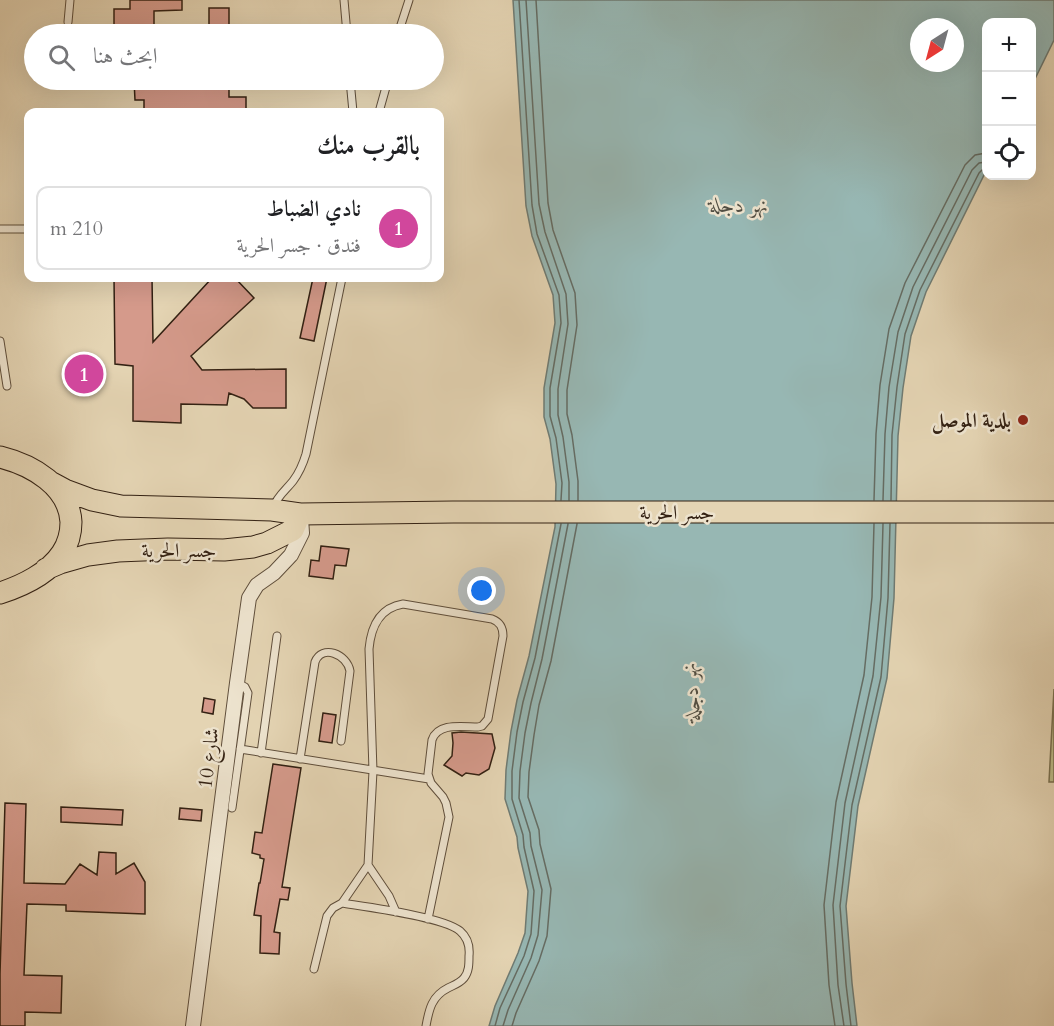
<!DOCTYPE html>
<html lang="ar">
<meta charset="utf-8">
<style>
:root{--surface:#fff;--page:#f6f6f6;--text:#202124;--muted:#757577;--line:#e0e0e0;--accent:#7c3aed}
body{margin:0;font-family:Cardo,Amiri,serif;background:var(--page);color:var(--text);direction:rtl}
.controls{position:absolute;right:18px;top:18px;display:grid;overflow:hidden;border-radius:12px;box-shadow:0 6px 24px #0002}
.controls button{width:54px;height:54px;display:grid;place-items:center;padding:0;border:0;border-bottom:2px solid var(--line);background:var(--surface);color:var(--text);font:30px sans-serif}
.compass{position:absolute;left:910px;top:18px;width:54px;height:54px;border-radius:50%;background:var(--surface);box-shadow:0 6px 24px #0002;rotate:216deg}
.you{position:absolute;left:482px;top:591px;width:21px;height:21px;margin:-15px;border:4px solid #fff;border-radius:50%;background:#1a73e8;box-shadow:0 0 0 9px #1a73e833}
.badge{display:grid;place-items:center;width:39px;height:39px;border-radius:50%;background:var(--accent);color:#fff;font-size:20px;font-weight:700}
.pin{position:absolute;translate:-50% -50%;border:3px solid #fff;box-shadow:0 2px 6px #0006}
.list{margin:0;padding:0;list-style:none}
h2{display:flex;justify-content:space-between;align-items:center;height:78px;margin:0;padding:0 24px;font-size:26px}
h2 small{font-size:20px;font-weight:400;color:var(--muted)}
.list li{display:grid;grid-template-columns:39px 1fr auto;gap:18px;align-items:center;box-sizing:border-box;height:84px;margin:0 12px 12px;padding:0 12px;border:2px solid var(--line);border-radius:12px}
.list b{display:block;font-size:22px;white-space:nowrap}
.list p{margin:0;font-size:20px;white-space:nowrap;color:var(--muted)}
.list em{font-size:20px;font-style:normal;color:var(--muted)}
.icon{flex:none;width:33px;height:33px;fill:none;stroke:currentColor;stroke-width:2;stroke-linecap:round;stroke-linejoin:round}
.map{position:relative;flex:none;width:1054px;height:1026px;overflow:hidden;direction:ltr}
.search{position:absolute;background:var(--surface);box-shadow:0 6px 24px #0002;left:24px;top:24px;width:420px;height:66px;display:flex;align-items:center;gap:15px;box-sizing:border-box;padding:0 21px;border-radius:33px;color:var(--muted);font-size:22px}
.panel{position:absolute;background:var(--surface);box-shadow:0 6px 24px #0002;left:24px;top:108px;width:420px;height:174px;border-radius:12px;direction:rtl}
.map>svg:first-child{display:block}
.green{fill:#bb8;stroke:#776e4e;stroke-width:1.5}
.water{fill:#97b7b3;stroke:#6f7b73;stroke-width:1.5;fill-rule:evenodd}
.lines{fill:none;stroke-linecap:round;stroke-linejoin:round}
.shore{stroke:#656c63;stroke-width:1.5}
.building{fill:#d59a8b;stroke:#332113;stroke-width:1.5}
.lane-casing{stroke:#5f4e3b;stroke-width:9}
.street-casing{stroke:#5f4e3b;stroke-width:16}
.primary-casing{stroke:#332113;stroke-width:23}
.lane{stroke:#ede3ce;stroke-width:7}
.street{stroke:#ede3ce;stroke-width:14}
.primary{stroke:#e4d4b3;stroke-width:21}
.poi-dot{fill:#8f2418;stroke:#ede3ce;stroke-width:2}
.labels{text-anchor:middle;stroke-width:5;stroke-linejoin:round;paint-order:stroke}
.poi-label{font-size:20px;font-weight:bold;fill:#332113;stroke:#ede3ce;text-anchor:end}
.street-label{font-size:20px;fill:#332113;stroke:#ede3ce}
.water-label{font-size:21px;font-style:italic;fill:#514e43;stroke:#ede3ce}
</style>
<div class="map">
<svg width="1054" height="1026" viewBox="0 0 1054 1026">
<rect width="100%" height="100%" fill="#e4d4b3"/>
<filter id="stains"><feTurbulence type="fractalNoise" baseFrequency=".00333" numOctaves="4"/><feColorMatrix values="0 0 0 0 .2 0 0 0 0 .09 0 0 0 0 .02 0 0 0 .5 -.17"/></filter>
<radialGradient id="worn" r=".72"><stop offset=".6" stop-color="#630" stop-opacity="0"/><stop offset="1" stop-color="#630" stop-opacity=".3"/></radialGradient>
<!-- green -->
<path class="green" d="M1054 689V782H1049Z"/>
<!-- water -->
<path class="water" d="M513 0H1054V40L1032 85V22H986V171L926 292 911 336 903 388 898 436 894 598 887 678 858 806 846 906 852 983 857 1026H489L495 1006 518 953 525 933 528 891 518 848 517 837 505 799 506 770 511 731 517 700 529 656 555 527 556 484 550 439 544 417V388L555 323 553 295 532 236 526 206ZM919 27H955V63H919Z"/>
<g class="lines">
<!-- shore -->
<path class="shore" d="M519 0 532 205 537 234 559 295 561 323 550 388V416L556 438 562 483 561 500
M526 0 539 204 545 232 566 294 568 324 558 389V415L563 437 569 482V500
M536 0 548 203 553 230 575 293 577 325 567 390V414L572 435 578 481V500
M874 500 876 434 880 385 889 329 905 283 965 165 975 155 986 153
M883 500 885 434 889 387 898 332 913 287 972 170 979 163 986 162
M891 500 892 435 897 387 905 334 920 290 979 173 982 170 986 169
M495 1026 500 1008 524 956 531 934 534 891 524 847 523 835 512 799V771L517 732 523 702 535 658 561 524
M503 1026 508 1010 531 958 538 935 542 890 531 846 530 833 519 798 520 771 525 733 531 703 542 659 568 524
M512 1026 516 1013 539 961 547 936 551 889 540 844 539 830 528 797 529 772 534 735 539 705 551 661 577 524
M835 1026 829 985 824 905 836 802 864 675 872 597 874 524
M844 1026 838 985 833 905 845 803 873 676 881 597 883 524
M851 1026 846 984 840 906 852 805 881 677 888 598 890 524"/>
</g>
<!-- building -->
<path class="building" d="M130 0H182V10L154 11V34H134V27H114V9H130Z
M209 8H229V34H209Z
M134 80H166V83H209V80H229V97H246V112H144V100H135Z
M114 278H152L153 342 212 278H235L254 298 191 356 202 370 286 369V408H253L244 399 229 393 227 405 181 404V423L133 421V366L115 364Z
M313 278H327L314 341 300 338Z
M321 546 349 549 346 566 335 565 333 579 309 576 311 560 319 561Z
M204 698 215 700 213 714 202 712Z
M323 713 336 715 332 743 319 741Z
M461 732 492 734 495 748 489 769 479 775 466 773 462 776 444 765 452 756 453 743 452 733Z
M273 764 301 768 282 887 290 888 288 900 280 899 274 932 280 933 279 954 260 953 261 916 254 915 259 883H260L264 859 260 858V855L252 853 255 832 262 833Z
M5 803 26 804 24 883 65 884 80 864 97 875 99 852 116 853V874L134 863 145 882V914L66 911V905L27 904 24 975 62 976 61 1013 25 1012V1026H0V974Z
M61 807 123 810 122 825 61 822Z
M180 808 202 810 201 821 179 819Z"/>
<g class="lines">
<!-- lane casing -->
<g class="lane-casing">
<path id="lane" d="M344 0 347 34
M68 22 70 0
M398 34 409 0
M350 80 353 112
M379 112 388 80
M0 229H28
M0 341 7 386
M273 508C277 496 286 490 293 481 299 473 303 464 306 454L342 278
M240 749 429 779
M261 753 277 636
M300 759 315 662C322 644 347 654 350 671L341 741
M232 808 248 693 245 687 237 683
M368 865 389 896 396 912
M342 903 368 865 373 771 369 649C371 627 379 608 403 604L492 619C500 622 503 627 503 636L488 719 482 726 478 727C463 727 438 722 432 740L428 774 431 783 443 797 446 803 449 817 428 919
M314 969 327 916 333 908 342 903C367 907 444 917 460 931 467 937 470 946 469 956 469 964 469 972 464 978 460 983 454 985 448 988 432 996 429 1009 426 1026"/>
</g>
<!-- street casing -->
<g class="street-casing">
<path id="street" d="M193 1026 237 683 249 598 257 585 274 573 291 555 302 533 301 518"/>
</g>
<!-- primary casing -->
<g class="primary-casing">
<path id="primary" d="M0 457C32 465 69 486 71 522 71 533 68 544 62 553 49 573 22 586 0 593
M52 483 65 490 92 500 121 506 272 510 300 514 453 512H1054
M46 569 60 563 88 555 118 551 168 549 224 550 253 547 267 543 293 530 300 514"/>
</g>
<!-- lane -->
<use href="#lane" class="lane"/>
<!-- street -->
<use href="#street" class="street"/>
<!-- primary -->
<use href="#primary" class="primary"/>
</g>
<!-- markers -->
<circle class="poi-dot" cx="1023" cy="420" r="6"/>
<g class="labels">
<!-- poi labels -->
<g class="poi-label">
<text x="1011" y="427">بلدية الموصل</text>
</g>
<!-- street labels -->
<g class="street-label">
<text x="677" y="519">جسر الحرية</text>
<text x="179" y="557">جسر الحرية</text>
<text transform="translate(208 758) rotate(-83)" y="7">شارع 10</text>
</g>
<!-- water labels -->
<g class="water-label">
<text x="739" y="212">نهر دجلة</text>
<text transform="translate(691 692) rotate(-95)" y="7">نهر دجلة</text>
</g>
</g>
<rect width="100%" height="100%" filter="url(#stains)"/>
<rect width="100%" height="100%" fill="url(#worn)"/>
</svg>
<div class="controls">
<button>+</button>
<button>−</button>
<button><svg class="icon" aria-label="locate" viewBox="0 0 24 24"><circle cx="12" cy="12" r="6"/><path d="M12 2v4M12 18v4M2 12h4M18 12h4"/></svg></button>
</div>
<svg class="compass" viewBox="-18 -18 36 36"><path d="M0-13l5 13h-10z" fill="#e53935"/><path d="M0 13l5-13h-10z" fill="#757577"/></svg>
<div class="you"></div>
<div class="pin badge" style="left:84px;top:374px;background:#d1479c">1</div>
<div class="search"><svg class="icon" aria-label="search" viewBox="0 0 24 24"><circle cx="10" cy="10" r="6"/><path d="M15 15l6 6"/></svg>ابحث هنا</div>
<section class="panel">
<h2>بالقرب منك<small></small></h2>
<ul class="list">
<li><span class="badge" style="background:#d1479c">1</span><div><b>نادي الضباط</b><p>فندق · جسر الحرية</p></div><em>210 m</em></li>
</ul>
</section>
</div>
